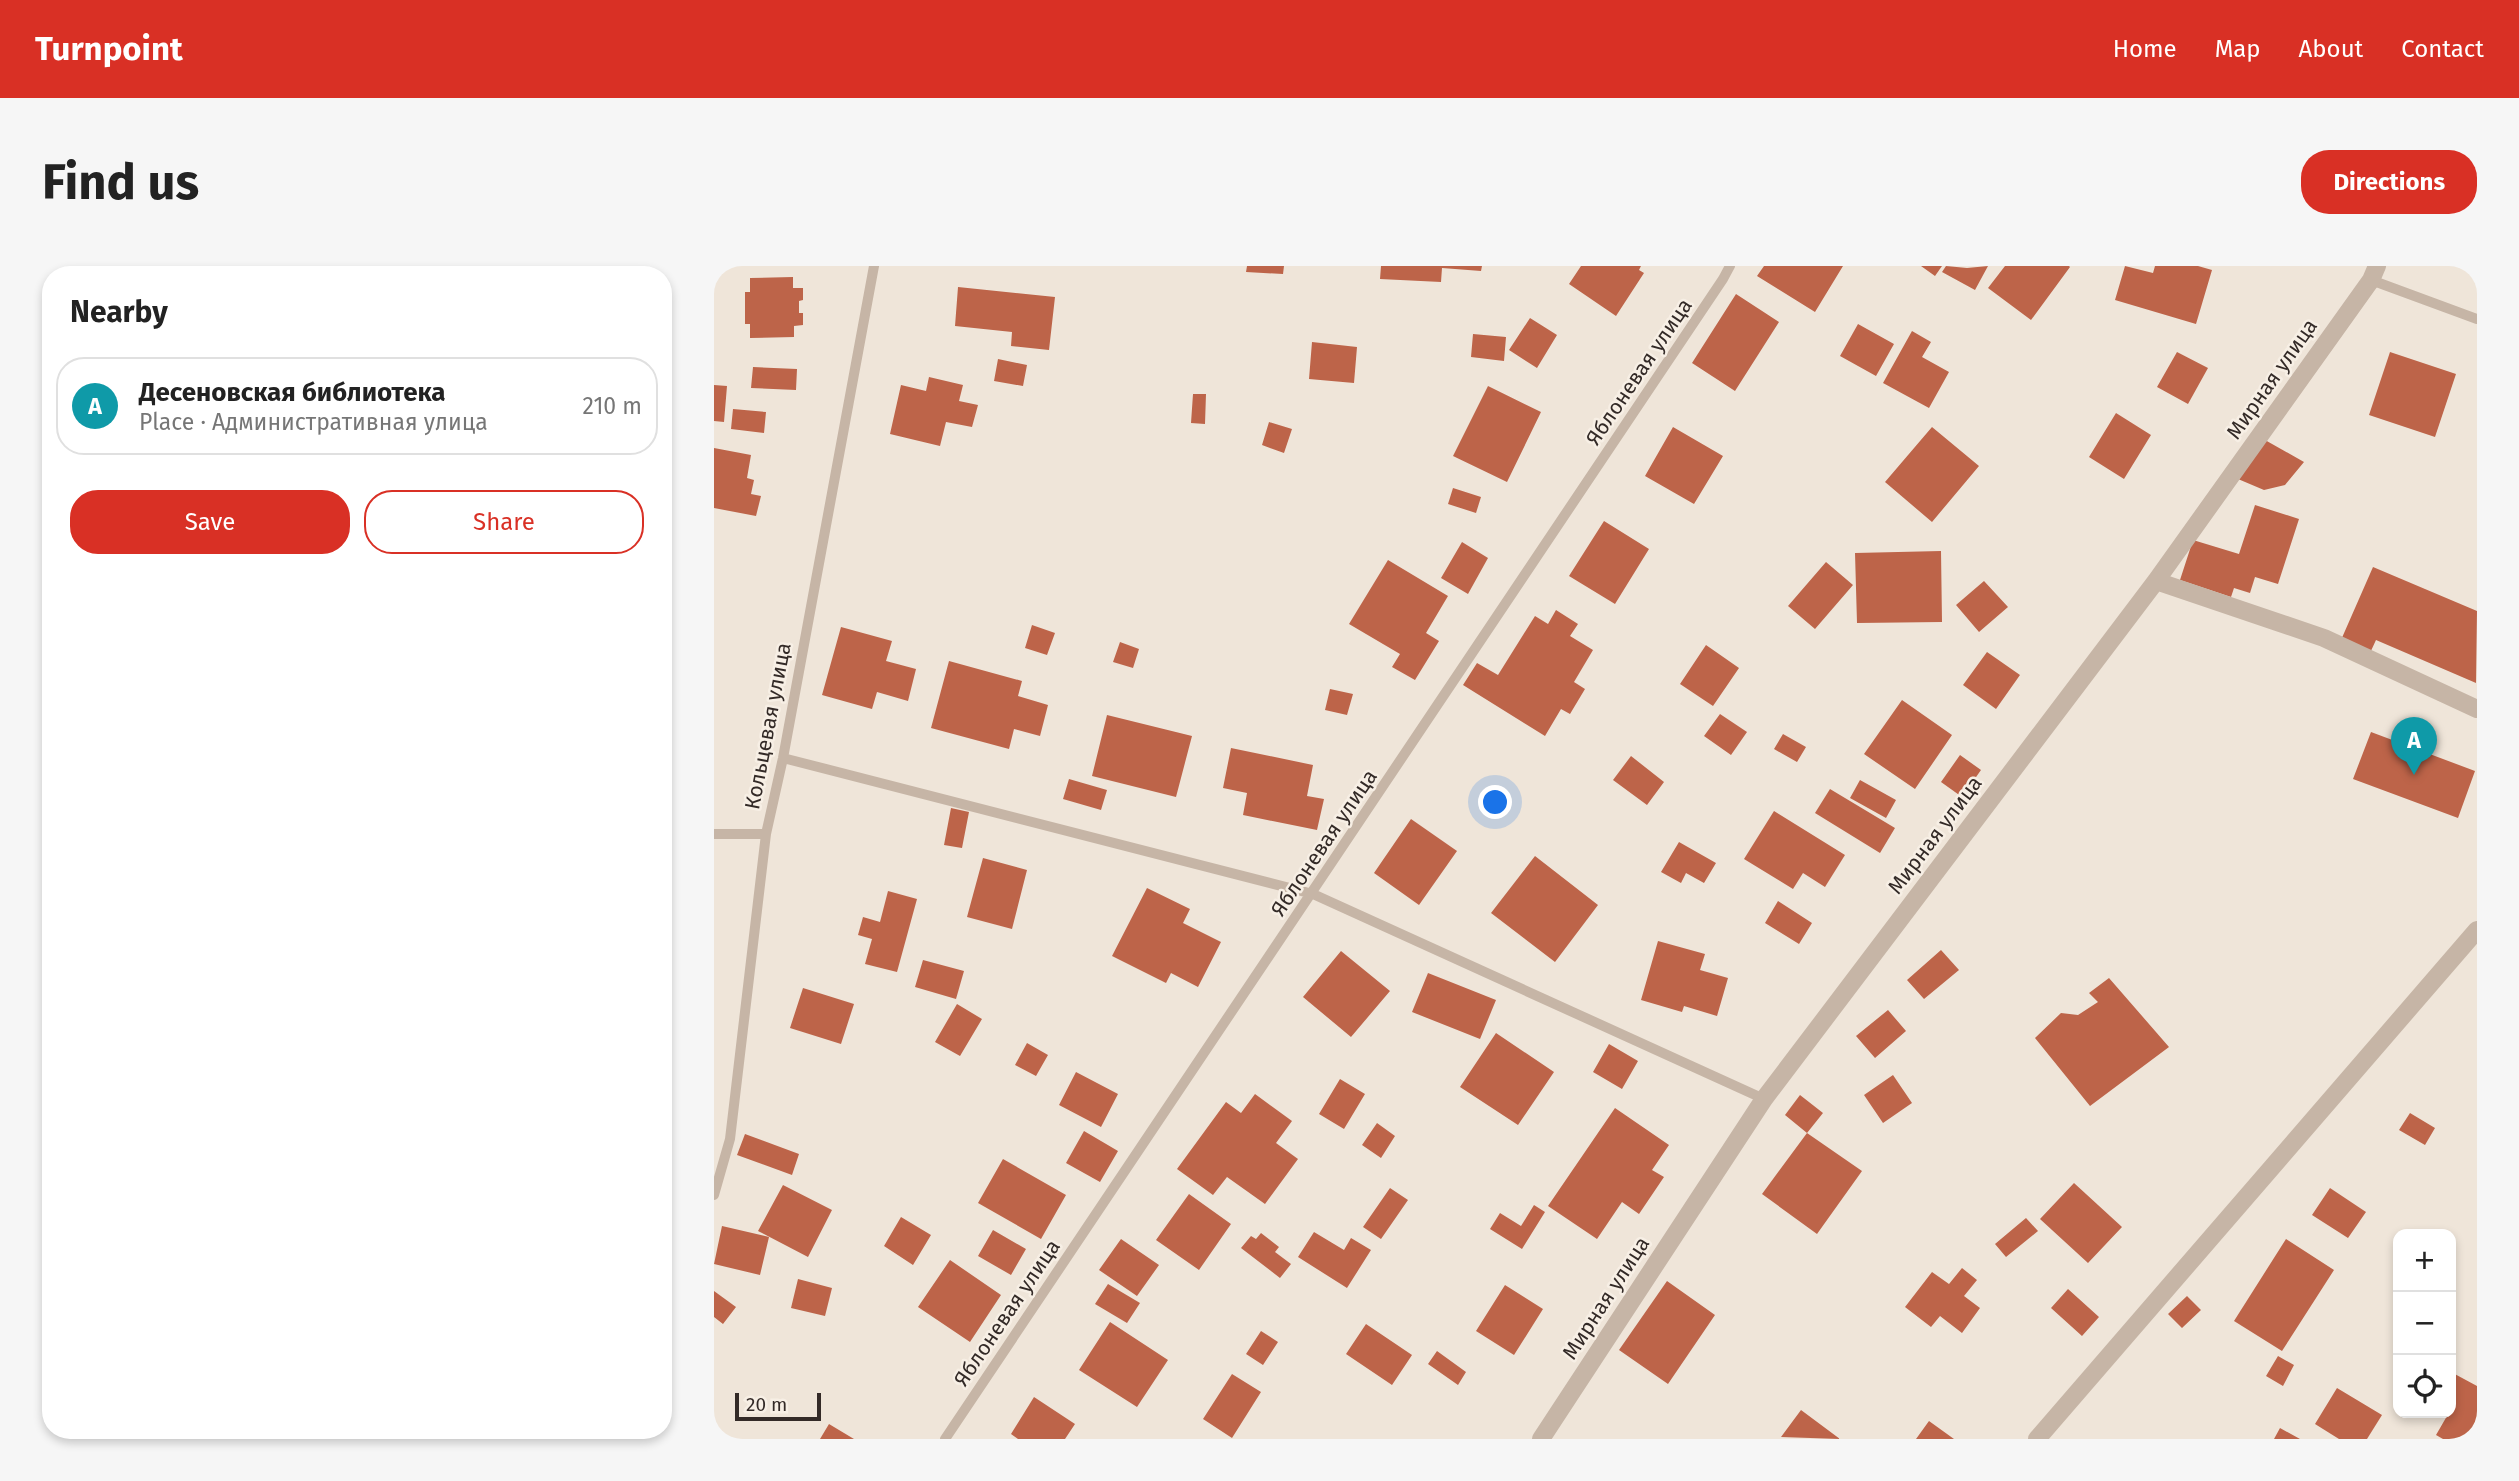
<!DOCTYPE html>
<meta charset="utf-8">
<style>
:root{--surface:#fff;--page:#f6f6f6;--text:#222;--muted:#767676;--line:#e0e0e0;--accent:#d93025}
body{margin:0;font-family:"Fira Sans",sans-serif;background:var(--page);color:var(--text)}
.controls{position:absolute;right:21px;bottom:21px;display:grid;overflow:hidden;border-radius:14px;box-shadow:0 4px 10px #0003}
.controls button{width:63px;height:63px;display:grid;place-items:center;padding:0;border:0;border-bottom:2px solid var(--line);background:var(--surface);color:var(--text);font:35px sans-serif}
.scale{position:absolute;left:21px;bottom:18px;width:86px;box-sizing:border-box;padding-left:7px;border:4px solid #332a27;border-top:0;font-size:19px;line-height:24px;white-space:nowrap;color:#332a27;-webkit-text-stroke:5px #f7efe5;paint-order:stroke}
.you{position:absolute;left:782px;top:537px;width:24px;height:24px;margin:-18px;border:5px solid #fff;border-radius:50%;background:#1a73e8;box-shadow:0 0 0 10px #1a73e833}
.badge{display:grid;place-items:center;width:46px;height:46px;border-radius:50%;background:var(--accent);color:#fff;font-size:23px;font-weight:700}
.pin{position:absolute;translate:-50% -58px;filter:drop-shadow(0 2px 4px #0008)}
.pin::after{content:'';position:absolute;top:37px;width:24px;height:21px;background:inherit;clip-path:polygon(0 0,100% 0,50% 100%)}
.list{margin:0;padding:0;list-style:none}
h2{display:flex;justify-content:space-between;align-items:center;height:91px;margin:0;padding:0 28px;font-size:30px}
h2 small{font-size:23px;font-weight:400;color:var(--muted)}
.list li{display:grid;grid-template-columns:46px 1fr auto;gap:21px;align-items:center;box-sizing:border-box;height:98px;margin:0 14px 14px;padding:0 14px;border:2px solid var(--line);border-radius:28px}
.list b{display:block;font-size:26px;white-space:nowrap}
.list p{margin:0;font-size:23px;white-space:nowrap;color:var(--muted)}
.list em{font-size:23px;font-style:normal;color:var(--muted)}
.actions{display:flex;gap:14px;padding:21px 28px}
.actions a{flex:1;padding:16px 0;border:2px solid var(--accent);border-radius:28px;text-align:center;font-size:24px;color:var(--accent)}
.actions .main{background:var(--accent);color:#fff}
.icon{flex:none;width:38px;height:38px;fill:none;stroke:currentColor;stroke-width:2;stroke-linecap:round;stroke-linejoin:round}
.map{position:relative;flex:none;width:1763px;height:1173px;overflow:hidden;border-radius:28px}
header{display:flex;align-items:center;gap:42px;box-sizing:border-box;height:98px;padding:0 35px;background:var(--accent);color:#fff}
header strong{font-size:33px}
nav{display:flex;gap:38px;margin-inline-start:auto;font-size:24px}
.intro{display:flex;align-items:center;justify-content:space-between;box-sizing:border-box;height:168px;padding:0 42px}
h1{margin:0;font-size:49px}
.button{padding:18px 32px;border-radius:28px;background:var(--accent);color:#fff;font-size:24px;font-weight:700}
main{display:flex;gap:42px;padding:0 42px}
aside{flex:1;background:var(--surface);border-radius:28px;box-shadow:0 4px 10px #0003}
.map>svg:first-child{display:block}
.building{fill:#bd6449}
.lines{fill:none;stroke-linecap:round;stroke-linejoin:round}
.service{stroke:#c6b5a6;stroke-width:10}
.minor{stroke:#c6b5a6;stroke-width:18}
.labels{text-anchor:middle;stroke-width:5;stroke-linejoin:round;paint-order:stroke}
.street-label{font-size:21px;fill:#332a27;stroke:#f7efe5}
</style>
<header>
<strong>Turnpoint</strong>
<nav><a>Home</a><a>Map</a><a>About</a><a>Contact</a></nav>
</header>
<div class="intro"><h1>Find us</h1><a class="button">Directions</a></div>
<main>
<aside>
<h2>Nearby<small></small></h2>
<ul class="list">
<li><span class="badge" style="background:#0f9aa8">A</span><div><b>Десеновская библиотека</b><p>Place · Административная улица</p></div><em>210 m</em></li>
</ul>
<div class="actions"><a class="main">Save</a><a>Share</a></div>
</aside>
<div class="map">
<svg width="1763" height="1173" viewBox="0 0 1763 1173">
<rect width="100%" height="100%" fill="#efe5d9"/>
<!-- building -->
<path class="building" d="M533 0H570L569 8 532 6Z
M667 0H768L767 5 728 2 727 16 666 13Z
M867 0H927L925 4 930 7 902 50 855 18Z
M1050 0H1129L1101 46 1043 10Z
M1207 0H1228L1221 10Z
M1232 0 1253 2 1274 0 1261 24 1228 6Z
M1291 0H1355L1356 1 1317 54 1274 22Z
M1411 0 1439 7 1441 0H1484L1498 4 1482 58 1401 34Z
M79 11V22H89V34L85 35V47H89V59L80 60V71L36 72V58H31V26H36V12Z
M244 21 341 31 335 84 297 80 298 66 241 60Z
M1022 28 1065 56 1021 125 978 97Z
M816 52 843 69 823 102 795 84Z
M1144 58 1180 78 1162 110 1126 90Z
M1198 65 1217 76 1208 91 1235 106 1215 142 1169 117Z
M759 68 792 71 790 95 757 91Z
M598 76 643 81 640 117 595 113Z
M1463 86 1494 102 1474 138 1443 121Z
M1676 86 1742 108 1721 171 1655 149Z
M284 93 313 99 309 120 280 115Z
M39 101 83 103 82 124 37 122Z
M215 111 249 119 245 135 264 139 258 161 232 156 226 180 176 168 187 119 212 125Z
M0 119 13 120 10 156 0 155Z
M774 120 827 146 793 216 739 190Z
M479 128H492L491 158 477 157Z
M19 143 52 146 50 167 17 163Z
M1402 147 1437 169 1410 213 1375 191Z
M555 156 578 163 570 187 548 179Z
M959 161 1009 190 980 238 931 210Z
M1218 161 1265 200 1218 256 1171 216Z
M1551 174 1590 196 1571 219 1550 224 1524 213Z
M0 182 37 189 33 212 40 214 37 228 47 230 42 250 0 242Z
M739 222 767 231 762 247 734 238Z
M1541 239 1585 253 1564 318 1541 311 1536 327 1520 322 1517 331 1466 314 1479 274 1525 288Z
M890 255 935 283 901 338 855 310Z
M748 276 774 292 754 328 727 312Z
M1227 285 1228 356 1143 357 1141 287Z
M674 294 734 330 712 367 725 375 701 414 678 401 686 388 635 358Z
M1112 296 1139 319 1101 363 1074 340Z
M1659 301 1763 345 1762 417 1662 374 1656 387 1627 374Z
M1270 315 1294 341 1265 366 1242 339Z
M842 344 864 358 856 370 879 384 860 416 871 423 856 448 847 443 831 470 749 419 763 397 784 409 821 350 834 358Z
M318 359 341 367 333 389 311 382Z
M127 361 178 375 172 395 202 403 194 435 163 426 158 443 108 429Z
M406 376 425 383 419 402 399 396Z
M992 379 1025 402 999 440 966 418Z
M1273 386 1306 409 1282 443 1249 419Z
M235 395 308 415 304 430 334 439 326 470 300 463 295 483 217 462Z
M616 423 639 428 633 449 611 444Z
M1188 434 1238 469 1201 523 1150 488Z
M1006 448 1033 466 1017 489 990 470Z
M393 449 478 470 462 531 378 510Z
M1657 466 1761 505 1744 552 1639 513Z
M1069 468 1092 481 1083 496 1060 483Z
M517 482 599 499 593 530 610 533 603 564 529 549 533 527 509 522Z
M1246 489 1267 504 1248 531 1227 516Z
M917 490 950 516 933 539 899 514Z
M355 513 393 524 387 544 349 533Z
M1146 514 1182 534 1172 552 1136 532Z
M1116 523 1181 562 1166 587 1101 547Z
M237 542 255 546 248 582 230 579Z
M1060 545 1131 589 1111 621 1089 607 1079 623 1030 593Z
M697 553 743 585 705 639 660 607Z
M965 576 1002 597 990 617 972 607 967 617 947 606Z
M821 590 884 639 841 696 777 647Z
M269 592 313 604 298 663 253 651Z
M433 622 476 643 469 657 507 676 484 721 457 707 452 717 398 690Z
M174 625 203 633 183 706 151 698 158 673 144 669 149 651 166 656Z
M1064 635 1098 657 1085 678 1051 657Z
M944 675 991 688 986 704 1014 712 1003 750 970 740 968 746 927 734Z
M1227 684 1245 704 1210 733 1193 714Z
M627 685 676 725 637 771 589 731Z
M209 694 250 705 242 733 201 721Z
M714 707 782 734 766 773 698 746Z
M1395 712 1455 781 1376 840 1321 772 1347 747 1364 749 1384 736 1375 727Z
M89 722 140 738 127 778 76 762Z
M243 738 268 753 246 790 221 776Z
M1174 744 1192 765 1161 792 1142 770Z
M782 767 840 806 804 859 746 821Z
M313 777 334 789 322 810 301 799Z
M895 778 924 795 908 823 879 806Z
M362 806 404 828 387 861 345 839Z
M1179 809 1198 837 1169 857 1150 829Z
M626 813 651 828 630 863 605 848Z
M541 828 578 855 562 877 584 893 551 938 513 911 499 929 463 903 512 836 527 847Z
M1086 829 1109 847 1093 867 1071 849Z
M901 842 955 879 938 904 950 911 925 948 908 936 883 973 834 940Z
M1696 847 1721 862 1711 879 1685 864Z
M663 857 681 870 667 892 648 879Z
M370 865 404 885 386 916 352 897Z
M1093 867 1148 905 1103 968 1048 928Z
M31 868 85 888 78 909 23 889Z
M289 893 352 929 327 973 264 937Z
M1360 917 1408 961 1374 997 1326 953Z
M69 919 118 944 94 991 44 965Z
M676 922 694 934 667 973 649 961Z
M1616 922 1652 946 1634 972 1598 949Z
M475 928 517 958 485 1004 442 974Z
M820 939 831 946 808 983 776 963 786 947 807 960Z
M187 951 217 969 199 999 170 980Z
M1312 952 1324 965 1292 991 1281 978Z
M8 960 55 971 46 1009 0 998Z
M279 964 312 983 297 1009 264 990Z
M600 966 630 984 637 972 657 984 633 1022 584 991Z
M547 967 565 981 561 986 577 998 566 1012 527 982 537 970 542 973Z
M407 973 445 999 423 1030 385 1004Z
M1572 973 1620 1004 1568 1085 1520 1055Z
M236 994 287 1029 256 1076 204 1041Z
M1248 1002 1263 1014 1250 1030 1266 1042 1248 1067 1226 1050 1217 1061 1191 1041 1218 1006 1235 1018Z
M84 1013 118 1022 111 1050 77 1042Z
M953 1015 1001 1049 954 1118 905 1084Z
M394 1018 426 1037 413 1057 381 1038Z
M791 1019 829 1043 800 1089 762 1065Z
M1354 1023 1385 1051 1368 1070 1337 1042Z
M0 1025 22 1041 9 1058 0 1051Z
M1473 1030 1487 1044 1468 1062 1454 1048Z
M396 1056 454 1094 423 1141 365 1104Z
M652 1058 698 1089 678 1119 632 1088Z
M547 1065 564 1076 549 1099 532 1088Z
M723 1085 752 1106 744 1119 714 1098Z
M1564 1090 1580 1099 1569 1120 1552 1110Z
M1737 1106 1763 1120V1173H1729L1722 1169 1733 1150 1727 1147H1737Z
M518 1108 547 1126 518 1172 489 1153Z
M1623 1122 1668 1149 1653 1173H1625L1601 1158Z
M320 1131 361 1158 351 1173H304L297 1168Z
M1087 1144 1126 1173 1067 1171Z
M1215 1155 1240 1173H1202Z
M115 1158 140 1173H106Z
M1566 1162 1586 1173H1560Z"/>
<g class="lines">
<!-- service -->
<path class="service" d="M1657 14 1763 53
M69 492 599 628 1050 833
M0 568H52
M0 929 16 873 52 568 69 492 160 0
M231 1173 1009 13 1016 0"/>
<!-- minor -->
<path class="minor" d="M1442 315 1610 372 1763 443
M827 1173 1050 833 1442 315 1657 14 1663 0
M1323 1173 1763 664"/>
</g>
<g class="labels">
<!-- street labels -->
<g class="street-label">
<text transform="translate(925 106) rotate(-56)" y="7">Яблоневая улица</text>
<text transform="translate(1558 113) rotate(-55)" y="7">Мирная улица</text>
<text transform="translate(54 460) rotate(-79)" y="7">Кольцевая улица</text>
<text transform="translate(1221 569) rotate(-53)" y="7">Мирная улица</text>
<text transform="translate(610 577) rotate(-56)" y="7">Яблоневая улица</text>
<text transform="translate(892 1032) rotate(-57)" y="7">Мирная улица</text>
<text transform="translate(293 1047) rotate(-56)" y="7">Яблоневая улица</text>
</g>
</g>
</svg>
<div class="controls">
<button>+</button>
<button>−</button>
<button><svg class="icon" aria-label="locate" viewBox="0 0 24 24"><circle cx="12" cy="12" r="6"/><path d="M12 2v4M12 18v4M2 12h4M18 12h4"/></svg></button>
</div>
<div class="scale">20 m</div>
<div class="you"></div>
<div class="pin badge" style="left:1700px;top:509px;background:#0f9aa8">A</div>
</div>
</main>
